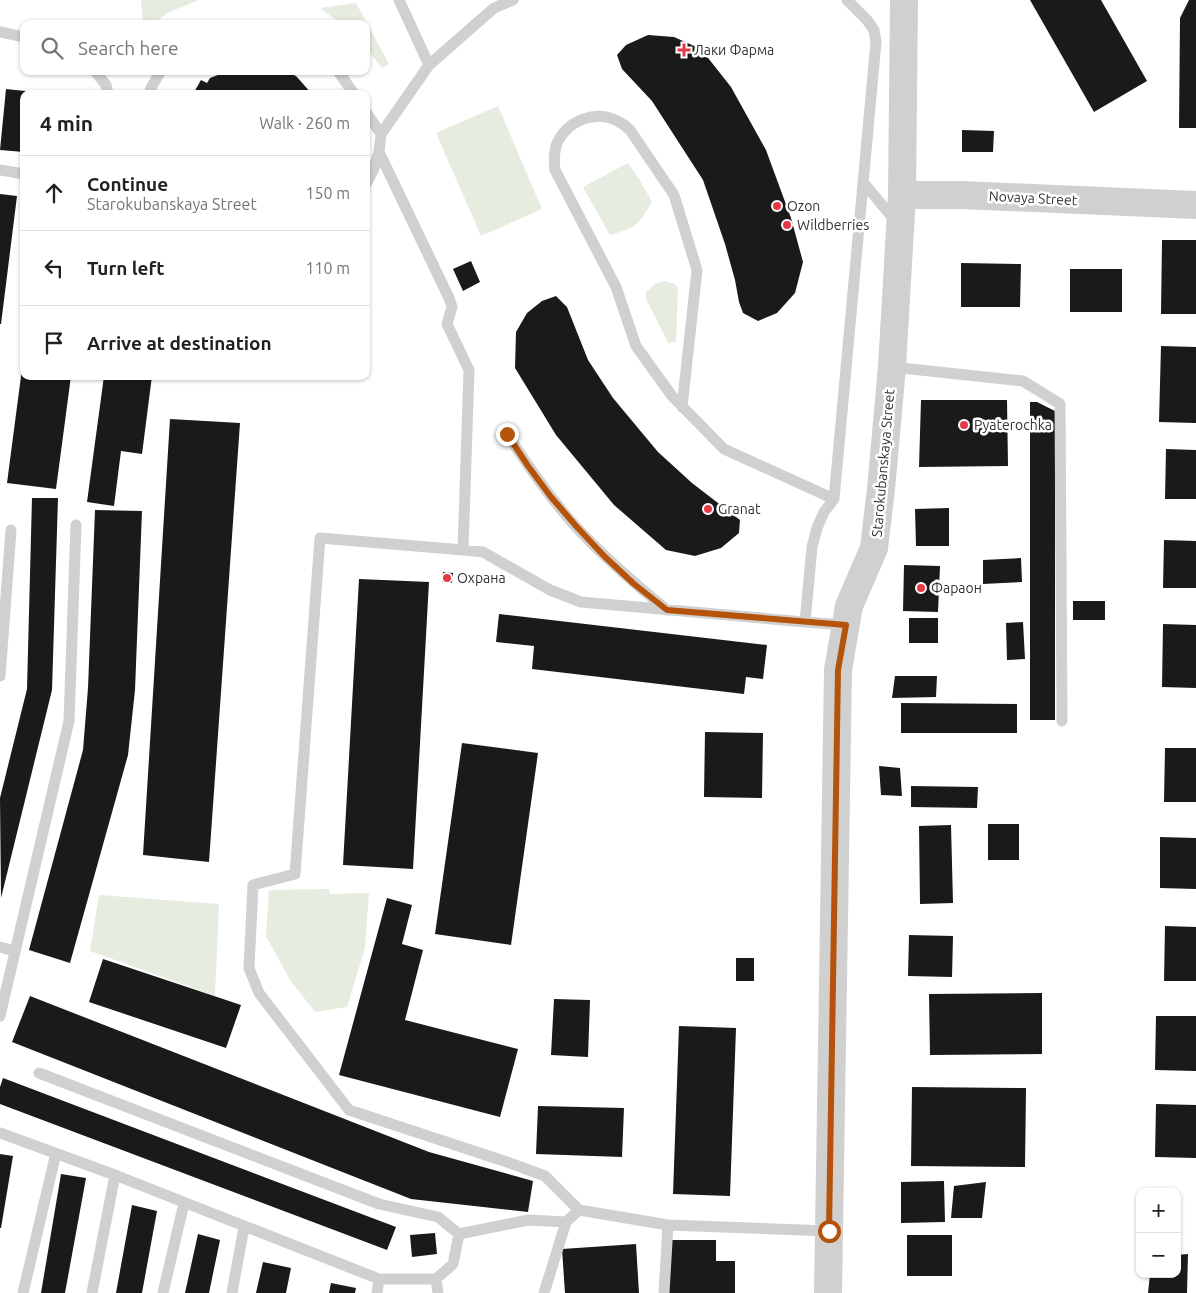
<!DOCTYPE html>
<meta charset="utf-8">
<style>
:root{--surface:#fff;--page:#f6f6f6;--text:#202124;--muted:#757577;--line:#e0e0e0}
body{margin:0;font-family:Ubuntu,sans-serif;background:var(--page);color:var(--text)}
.controls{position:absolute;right:15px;bottom:15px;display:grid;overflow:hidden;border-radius:10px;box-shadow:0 1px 4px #0004}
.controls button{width:45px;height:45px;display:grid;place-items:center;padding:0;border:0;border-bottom:1px solid var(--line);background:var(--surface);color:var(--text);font:25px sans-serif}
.stop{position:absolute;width:15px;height:15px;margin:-11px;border:4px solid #b45309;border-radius:50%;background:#fff}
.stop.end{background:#b45309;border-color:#fff;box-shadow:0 1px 5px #0008}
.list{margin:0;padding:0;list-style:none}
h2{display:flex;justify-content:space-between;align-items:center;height:65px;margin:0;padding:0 20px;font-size:21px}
h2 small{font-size:16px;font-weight:400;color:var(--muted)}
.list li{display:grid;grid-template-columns:32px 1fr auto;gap:15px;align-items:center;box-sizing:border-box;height:75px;padding:0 20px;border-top:1px solid var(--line)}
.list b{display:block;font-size:19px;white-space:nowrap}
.list p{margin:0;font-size:16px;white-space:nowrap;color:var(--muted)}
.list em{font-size:16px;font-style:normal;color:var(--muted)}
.icon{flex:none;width:28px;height:28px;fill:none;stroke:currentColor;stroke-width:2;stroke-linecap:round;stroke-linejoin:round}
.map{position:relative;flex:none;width:1196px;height:1293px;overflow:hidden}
.search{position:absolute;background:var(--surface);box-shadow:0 1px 4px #0004;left:20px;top:20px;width:350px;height:55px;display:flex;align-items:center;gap:12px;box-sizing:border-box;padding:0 18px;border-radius:10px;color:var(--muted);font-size:19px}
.panel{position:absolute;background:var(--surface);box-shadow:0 1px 4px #0004;left:20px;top:90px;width:350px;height:290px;border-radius:10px}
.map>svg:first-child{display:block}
.green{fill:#e6ecdf}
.building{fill:#1a1a1a}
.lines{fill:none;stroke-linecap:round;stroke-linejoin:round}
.service{stroke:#d0d0d0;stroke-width:11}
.tertiary{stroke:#d0d0d0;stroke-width:28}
.route{stroke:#b45309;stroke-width:6}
.poi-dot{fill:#e63946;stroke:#fff;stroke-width:2}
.labels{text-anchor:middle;stroke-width:5;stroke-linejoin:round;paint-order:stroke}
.poi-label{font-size:14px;fill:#333;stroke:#fff;text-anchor:start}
.street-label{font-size:14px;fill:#333;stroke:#fff}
</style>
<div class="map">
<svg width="1196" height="1293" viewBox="0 0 1196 1293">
<rect width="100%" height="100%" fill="#fff"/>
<!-- green -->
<path class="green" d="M141 0H199L169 12 153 24H143Z
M356 3 389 64 382 68 366 48V24H341L320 8Z
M498 106 542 209 481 236 436 133Z
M628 163 641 182 652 202C637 226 638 227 610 235L583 187Z
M664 281 675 284 678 288 676 342 668 343 646 299V292L655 284Z
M329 889 330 894 369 893 365 948 347 1007 315 1012 290 980 266 936 269 890Z
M99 895 219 904 215 996 90 951Z"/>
<!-- building -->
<path class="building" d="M1030 0H1101L1147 81 1094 112Z
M1189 0H1196V128H1179L1180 18Z
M648 35 674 37 701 49 731 87 766 150 791 218 803 262 795 293 777 313 758 321 743 313 739 302 735 280 725 244 703 180 652 101 622 69 617 55 626 45Z
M220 71H288L297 77 312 94H193L201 80 207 83 210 78 218 75Z
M6 89 35 92V94H24V152L0 150Z
M962 130 994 131 993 152H962Z
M0 194 17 196 1 324H0Z
M1162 240H1196V314H1161Z
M471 261 480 282 463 291 453 269Z
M961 263 1021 264 1020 307H961Z
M1070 269H1122V312H1070Z
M556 296 567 307 588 360 613 398 658 452 692 483 740 520 739 533 721 548 695 556 666 550 614 505 556 435 515 368 516 332 527 313 542 301Z
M1161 346 1196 347V423L1159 422Z
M23 361H24V376H71L56 489 7 483Z
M104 376H152L142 454 121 451 114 506 87 502Z
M921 400H1007L1008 466 919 467Z
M1030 402H1037L1055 411V720H1030Z
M170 419 240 423 209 862 143 855Z
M1166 449 1196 450V499H1165Z
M32 498H58L52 690 1 898 0 798 27 689Z
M949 508V546H916L915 509Z
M95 510 142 511 135 690 128 755 70 963 29 950 83 750 88 688Z
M1164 540 1196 541V588H1163Z
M1021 558 1022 582 983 584V560Z
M904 565 940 566 938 612 903 611Z
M443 572 453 573 452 583 442 582Z
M359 579 429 582 413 869 343 865Z
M1073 601H1105V620H1073Z
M499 614 767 645 763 679 746 677 744 694 532 669 534 646 496 642Z
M909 618H938V643H909Z
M1023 622 1025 659 1007 660 1006 623Z
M1163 624 1196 625V688L1162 687Z
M895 676H937L936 697 892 698Z
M901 703 1017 704V733H901Z
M705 732 763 733 762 798 704 797Z
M462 743 538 753 511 945 435 934Z
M1165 748H1196V802H1164Z
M879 766 900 768 902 796 881 795Z
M911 786 978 787 977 808 911 807Z
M988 824H1019V860H988Z
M951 825 953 903 920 904 919 826Z
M1160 837 1196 838V889L1160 888Z
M387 898 412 905 402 944 423 950 405 1020 518 1049 500 1117 339 1075Z
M1165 926 1196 927V981H1164Z
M909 935 953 936 952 977 908 976Z
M736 958H754V981H736Z
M103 959 241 1005 226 1048 89 1002Z
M1042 993V1054L930 1055 929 994Z
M30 996 429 1152 533 1181 528 1212 411 1199 12 1042Z
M554 999 590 1000 588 1057 551 1055Z
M1156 1016H1196V1071L1155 1070Z
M679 1026 736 1028 730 1196 673 1194Z
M3 1078 396 1227 387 1250 0 1104V1087Z
M912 1087 1026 1088 1025 1167 911 1166Z
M1156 1104 1196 1105V1158L1155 1157Z
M538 1106 624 1108 622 1157 536 1154Z
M0 1154 13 1156 1 1228H0Z
M61 1174 86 1178 65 1293H41Z
M944 1181 945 1222 901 1223V1182Z
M986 1182 982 1218H951L954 1186Z
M132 1205 157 1211 142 1293H116Z
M435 1233 437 1254 412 1257 410 1235Z
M198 1234 220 1240 209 1293H185Z
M907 1235H952V1276H907Z
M668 1240H716V1261H735V1293H668Z
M636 1244 639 1293H565L562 1249Z
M1188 1254 1187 1293H1148L1150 1274H1177V1255Z
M263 1262 291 1268 286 1293H256Z
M331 1283 356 1288 355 1293H329Z"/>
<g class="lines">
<!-- service -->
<path class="service" d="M399 0 429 65
M513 0 494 8 429 65 381 134 379 152 449 298 452 307 447 324 469 370 463 550 483 552 550 590 581 602 805 622 812 547 817 528 824 512 834 499 876 42 874 30 867 20 847 0
M0 32 24 37
M95 71 106 85 108 94
M338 71 354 94
M149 94 152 86 161 71
M366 112 381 134
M0 170 24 174
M863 182 897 223
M366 184 373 171 379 152
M892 367 1023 381 1060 404 1062 721
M682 407 697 270 674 195 630 130C628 128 625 125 621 123 597 108 566 120 556 146 554 154 554 162 555 170L616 287 636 346 672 396 724 449 834 499
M507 434C528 466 550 498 576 527 604 557 635 584 667 610
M463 550 320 538 295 874 253 885 249 968 259 993 349 1110 507 1162 545 1176 579 1210
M805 622 845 625
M0 676 11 530
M0 947 15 951
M0 1016 69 721 76 525
M39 1073 379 1204 438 1217 459 1234
M0 1133 115 1175 379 1279H436L453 1264 459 1234 528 1220 566 1222 579 1210 668 1225 828 1231
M436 1279 438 1293
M23 1293 56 1153
M92 1293 115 1175
M163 1293 184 1203
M232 1293 244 1227
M377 1293 379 1279
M544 1293 566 1222
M664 1293 668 1225"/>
<!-- tertiary -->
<path class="tertiary" d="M902 195 904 0
M828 1293 838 670 849 606 874 548 881 489 892 367 902 195H962L1196 205"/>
</g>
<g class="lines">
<!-- route -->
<path class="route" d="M507 434 528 466 551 497 576 526 604 556 634 584 667 610 846 625 838 670 829 1231"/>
</g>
<!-- markers -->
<g class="poi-dot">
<path d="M681.5 42.5h5v5h5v5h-5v5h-5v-5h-5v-5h5z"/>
<circle cx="777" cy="206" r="5"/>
<circle cx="787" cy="225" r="5"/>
<circle cx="964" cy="425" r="5"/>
<circle cx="708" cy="509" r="5"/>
<circle cx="447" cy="578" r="5"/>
<circle cx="921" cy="588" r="5"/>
</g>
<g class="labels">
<!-- poi labels -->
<g class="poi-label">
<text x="694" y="55">Лаки Фарма</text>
<text x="787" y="211">Ozon</text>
<text x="797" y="230">Wildberries</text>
<text x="974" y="430">Pyaterochka</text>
<text x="718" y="514">Granat</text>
<text x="457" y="583">Охрана</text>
<text x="931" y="593">Фараон</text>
</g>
<!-- street labels -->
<g class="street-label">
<text transform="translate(1033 198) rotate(3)" y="5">Novaya Street</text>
<text transform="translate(883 463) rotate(-85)" y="5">Starokubanskaya Street</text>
</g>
</g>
</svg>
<div class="controls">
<button>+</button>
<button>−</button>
</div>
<div class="stop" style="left:829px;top:1231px"></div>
<div class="stop end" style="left:507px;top:434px"></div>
<div class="search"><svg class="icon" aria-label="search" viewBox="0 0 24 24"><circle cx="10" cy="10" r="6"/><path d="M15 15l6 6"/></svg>Search here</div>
<section class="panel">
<h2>4 min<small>Walk · 260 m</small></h2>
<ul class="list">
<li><svg class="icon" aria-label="ahead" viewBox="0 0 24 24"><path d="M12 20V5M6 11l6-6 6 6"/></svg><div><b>Continue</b><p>Starokubanskaya Street</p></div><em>150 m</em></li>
<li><svg class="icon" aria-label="left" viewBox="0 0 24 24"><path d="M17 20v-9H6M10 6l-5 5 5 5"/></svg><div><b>Turn left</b></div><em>110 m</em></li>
<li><svg class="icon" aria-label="arrive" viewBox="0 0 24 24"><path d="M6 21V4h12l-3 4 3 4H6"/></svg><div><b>Arrive at destination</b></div></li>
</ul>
</section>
</div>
